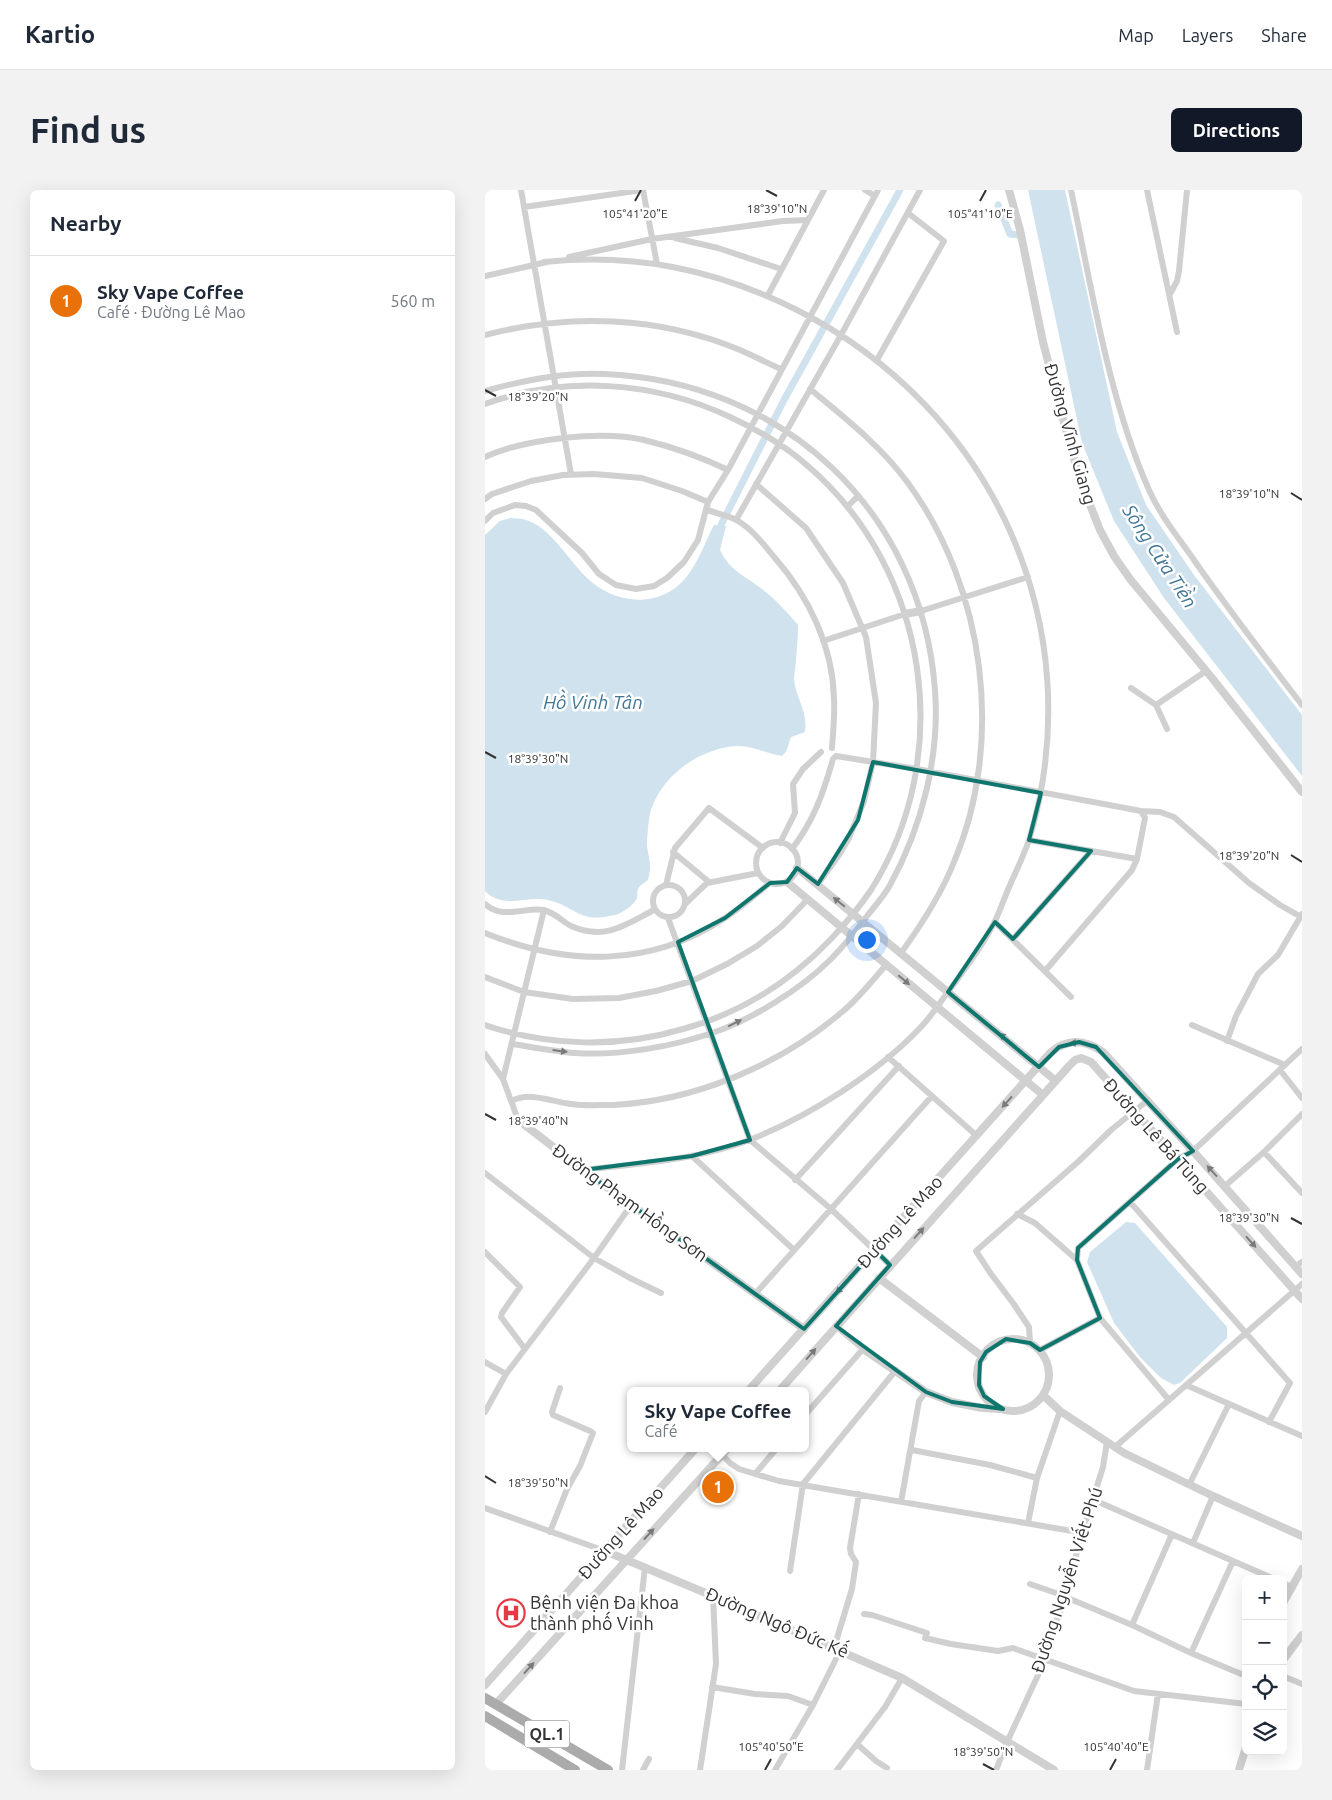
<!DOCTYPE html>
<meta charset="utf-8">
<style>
:root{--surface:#fff;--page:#f2f2f3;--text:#1f2937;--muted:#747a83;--line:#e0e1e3;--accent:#111827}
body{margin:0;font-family:Ubuntu,sans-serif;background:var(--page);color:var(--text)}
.controls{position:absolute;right:15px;bottom:15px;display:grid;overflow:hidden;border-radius:8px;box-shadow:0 5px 20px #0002}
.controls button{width:45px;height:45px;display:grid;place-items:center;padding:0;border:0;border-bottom:1px solid var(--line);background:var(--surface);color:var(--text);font:25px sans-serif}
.you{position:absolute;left:381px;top:749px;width:18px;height:18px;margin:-12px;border:4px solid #fff;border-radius:50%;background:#1a73e8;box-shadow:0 0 0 8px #1a73e833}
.badge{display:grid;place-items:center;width:32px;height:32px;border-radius:50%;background:var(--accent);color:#fff;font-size:16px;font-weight:700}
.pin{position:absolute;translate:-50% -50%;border:2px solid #fff;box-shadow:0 1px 5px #0006}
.popup{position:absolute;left:142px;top:1197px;width:182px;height:65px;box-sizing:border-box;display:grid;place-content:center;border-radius:8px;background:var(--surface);filter:drop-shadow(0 1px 4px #0005);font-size:16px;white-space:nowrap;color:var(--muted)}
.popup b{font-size:19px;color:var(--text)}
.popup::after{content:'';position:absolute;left:50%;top:100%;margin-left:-10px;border:10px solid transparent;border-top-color:var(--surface)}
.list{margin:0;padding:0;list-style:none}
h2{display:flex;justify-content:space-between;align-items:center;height:65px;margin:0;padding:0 20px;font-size:21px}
h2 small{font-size:16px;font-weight:400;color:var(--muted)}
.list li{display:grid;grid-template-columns:32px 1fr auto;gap:15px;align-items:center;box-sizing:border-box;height:90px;padding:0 20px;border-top:1px solid var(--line)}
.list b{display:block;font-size:19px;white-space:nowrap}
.list p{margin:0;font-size:16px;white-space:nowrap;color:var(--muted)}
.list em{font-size:16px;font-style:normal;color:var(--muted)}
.icon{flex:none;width:28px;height:28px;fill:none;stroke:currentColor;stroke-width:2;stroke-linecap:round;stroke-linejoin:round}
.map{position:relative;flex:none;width:817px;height:1580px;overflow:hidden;border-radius:8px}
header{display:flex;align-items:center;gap:30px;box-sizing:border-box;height:70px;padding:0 25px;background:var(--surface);border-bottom:1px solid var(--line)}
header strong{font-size:24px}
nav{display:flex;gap:28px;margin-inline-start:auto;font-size:18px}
.intro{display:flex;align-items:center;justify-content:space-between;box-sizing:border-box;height:120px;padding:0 30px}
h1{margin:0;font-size:35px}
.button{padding:12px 22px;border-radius:8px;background:var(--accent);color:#fff;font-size:18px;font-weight:700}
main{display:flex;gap:30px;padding:0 30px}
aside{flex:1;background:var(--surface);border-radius:8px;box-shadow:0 5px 20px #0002}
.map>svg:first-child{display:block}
.water{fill:#cfe2ee}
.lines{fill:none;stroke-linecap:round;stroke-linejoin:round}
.canal{stroke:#cfe2ee;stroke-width:7}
.minor{stroke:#d0d0d0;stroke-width:6}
.tertiary{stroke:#d0d0d0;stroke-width:8}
.primary{stroke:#ababab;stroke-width:10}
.oneway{fill:#7a7a7a}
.marked{fill:none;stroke:#0f766e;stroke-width:4;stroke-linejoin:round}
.ticks{fill:none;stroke:#333;stroke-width:2}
.labels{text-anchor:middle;stroke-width:5;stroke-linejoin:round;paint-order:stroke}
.shield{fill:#fff;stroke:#707070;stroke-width:1}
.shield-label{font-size:16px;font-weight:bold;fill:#333}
.street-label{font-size:18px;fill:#333;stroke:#fff}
.poi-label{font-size:18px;fill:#333;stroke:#fff;text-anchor:start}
.water-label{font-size:19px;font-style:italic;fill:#3f7597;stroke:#fff}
.ticks-label{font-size:12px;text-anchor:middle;fill:#333;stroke:#fff;stroke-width:5;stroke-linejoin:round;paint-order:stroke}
</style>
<header>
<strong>Kartio</strong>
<nav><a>Map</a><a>Layers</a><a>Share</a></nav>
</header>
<div class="intro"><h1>Find us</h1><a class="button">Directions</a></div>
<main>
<aside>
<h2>Nearby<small></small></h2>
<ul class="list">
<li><span class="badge" style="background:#e8710a">1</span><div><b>Sky Vape Coffee</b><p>Café · Đường Lê Mao</p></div><em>560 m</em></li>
</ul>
</aside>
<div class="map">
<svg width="817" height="1580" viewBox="0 0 817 1580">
<rect width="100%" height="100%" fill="#fff"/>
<!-- water -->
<path class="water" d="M543 0H580L632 242 661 315 709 385 817 525V586L679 408 629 331 597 253Z
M26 328C31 329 37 328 41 330 63 336 83 368 99 385 128 416 179 421 205 382 215 368 221 350 229 335L241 336 235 360C246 382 259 385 277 399 290 409 302 422 313 435 313 447 312 458 311 470 311 476 309 483 309 489 311 509 323 521 320 542L306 547 301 562 297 566C282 564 266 555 252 556 213 558 171 589 164 629 163 638 162 648 162 656 164 670 167 675 163 690 160 692 157 694 154 697 151 701 153 704 152 708 150 714 141 720 135 723 132 725 128 725 124 726 94 733 88 715 63 710 41 705 19 720 0 701V345L15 331Z
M641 1032 650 1033 742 1137V1148L695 1193 689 1195 676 1188 655 1167 629 1133 602 1072 605 1062Z"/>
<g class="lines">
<!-- canal -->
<path class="canal" d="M513 15 525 44 534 45
M236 335 299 210 415 0"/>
<!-- minor -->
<path class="minor" d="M36 0 86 284
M158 0 172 74
M380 0 390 6
M586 0C607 99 623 207 664 300 675 325 693 347 709 370 743 419 780 467 817 515
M662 0 692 142
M39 17 157 0
M190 48 233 58 296 79
M84 67 167 49 298 31 323 30
M59 72C150 63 230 79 312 120 507 219 607 434 545 647 540 663 532 679 525 695 520 706 516 718 511 729 499 754 482 776 466 798 455 812 446 827 434 839 391 884 324 926 267 949 214 970 155 973 98 980
M0 86 62 72
M685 104 692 91 694 81 702 0
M283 105 339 0
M0 145C84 123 174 126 255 160 269 166 282 173 296 179
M392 170 459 51 423 23
M325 199C360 228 396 256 423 293 500 398 520 552 469 672 456 705 437 734 416 763
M0 201C39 190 78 182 119 184 297 191 437 320 450 500 455 566 437 637 405 695 399 706 390 716 382 726 371 741 359 756 345 770 316 799 266 830 227 843 186 857 133 866 90 863 68 861 47 857 27 854
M0 214C79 185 169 191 245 227 273 240 301 256 324 277 444 381 471 566 386 700 374 718 361 733 346 749 305 792 256 823 198 839 134 858 64 857 0 835
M0 267C39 249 117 240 159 250 188 257 216 267 243 280
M271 294 321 338 358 393 381 447 391 513 388 572 379 611 364 648 354 665 333 694
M0 309 7 304 46 291 78 285 109 284 157 288 197 301 223 312 243 280 393 0
M362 317 373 306
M221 319C231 324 244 325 253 331 268 340 279 355 290 368 324 407 348 457 349 509 350 525 348 542 347 558
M251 330 356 145 435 0
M0 331 8 323 30 315 41 316 51 320 97 363 114 384 131 395 151 399 169 396 182 388 199 372 213 350 223 312
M436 421 543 387
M338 451 420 424
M646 498 671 515 682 539
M671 515 721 481
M656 621 675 622 689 627 764 693 795 715 816 727
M544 650 652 669
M271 673a21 21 0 1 1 42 0a21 21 0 1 1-42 0Z
M295 653 310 623 308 594 318 579 336 562
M307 659C329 630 338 604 348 569L351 566 432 579 656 621 660 628 652 669 647 680 560 781
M188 662 224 692
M168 711a16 16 0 1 1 32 0a16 16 0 1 1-32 0Z
M181 695 190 658 224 618 278 658
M0 714C18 730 39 717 59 720 70 723 77 731 86 736 120 751 140 735 169 720
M200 714 222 693 273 683
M183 728 265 950 346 1019 405 1075
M510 732 586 807
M0 743C81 776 165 778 240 728 256 718 270 705 285 693
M528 749 606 661
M0 787 39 802 88 809 134 808 171 801 207 791 242 774 272 756 297 736 323 709
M707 835 800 875
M742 851 751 826 773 784 793 765 817 724
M0 864 18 889 32 927 36 932
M403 867 492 946
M795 880 817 908
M18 889 59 720
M27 911C45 901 67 912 86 914 99 916 114 915 128 915 210 911 295 875 357 822 373 809 387 791 401 775
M779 962 817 1003
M207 966 309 1060
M0 983 109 1068 145 1088 176 1103
M310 990 414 876
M740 996 779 962 817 924
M645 1012 805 1193 784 1232
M532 1024 550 1033 592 1070 615 1128 684 1210
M0 1062 35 1097 17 1123 16 1127 40 1159
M592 1070 593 1058 693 969 708 961 817 859
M811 1076 817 1072
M270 1104 447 906
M545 1153 544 1137 528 1113 506 1084 491 1061 594 971 626 940 663 910
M555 1160 615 1128
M0 1172 21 1184
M701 1195 817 1246
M0 1222 21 1184 109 1068 146 1015
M320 1225 378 1159 351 1136
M630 1257 817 1094
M231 1258 245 1273 254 1279 294 1291 599 1343
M427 1260 505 1275 552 1288
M270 1284 292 1258
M704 1295 744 1214
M609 1310 789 1389
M416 1312 434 1211 441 1202
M0 1318 120 1361
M543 1333 552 1288 575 1221
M65 1342 82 1299 95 1276 108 1243 105 1241 68 1225 67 1222 75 1198
M708 1353 728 1306
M305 1381 318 1294 411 1180
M798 1393 807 1397
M545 1394 571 1403 647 1435 706 1463 761 1486
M379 1424 387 1425 442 1443 440 1448 466 1454 513 1461 528 1458 649 1501 761 1514
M647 1435 687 1344
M349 1458 367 1399 371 1372 366 1364 365 1358 374 1304
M706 1463 748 1371
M798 1486 817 1494
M227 1497 270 1504 303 1506 328 1515
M372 1554 391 1571 402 1578
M137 1580 160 1377
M158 1580 164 1569
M215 1580 231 1474 228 1406
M290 1580 328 1515 355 1461
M352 1580 400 1517 417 1488
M511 1580 522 1552 560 1470 567 1442 581 1407 594 1353 618 1277 622 1252
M662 1580 673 1504"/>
<!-- tertiary -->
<path class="tertiary" d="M524 0 535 40 558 152 577 225 594 287 615 340 629 366 645 389 727 488 817 602
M420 424 436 421
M312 678 571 891
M302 692 558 905
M36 932 98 980 319 1139
M394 1088 498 1167
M492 1185a36 36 0 1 1 72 0a36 36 0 1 1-72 0Z
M378 1159 441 1202 467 1212 497 1218 516 1219
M263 1201 566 862C583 848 601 850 618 862L708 961 817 1084
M294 1201 584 876 590 870 596 868 606 872 817 1109
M558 1205 575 1221 639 1263 728 1306 817 1346
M120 1361 228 1406 417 1488 569 1580
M798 1413 817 1379
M798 1470 817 1445
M0 1495 211 1258
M11 1514 243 1258
M754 1580 761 1557"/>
<!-- primary -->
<path class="primary" d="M0 1508 123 1580
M0 1526 90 1580"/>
</g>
<!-- one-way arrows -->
<defs><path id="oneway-solid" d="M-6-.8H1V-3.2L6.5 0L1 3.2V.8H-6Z" transform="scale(1.25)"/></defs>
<g class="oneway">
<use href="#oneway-solid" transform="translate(354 712) rotate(-141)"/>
<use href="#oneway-solid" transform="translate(419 790) rotate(40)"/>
<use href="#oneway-solid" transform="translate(250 833) rotate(-26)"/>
<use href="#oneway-solid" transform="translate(520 848) rotate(-141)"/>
<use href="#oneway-solid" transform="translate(592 853) rotate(-179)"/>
<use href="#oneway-solid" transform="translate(75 861) rotate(7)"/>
<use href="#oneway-solid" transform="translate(522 912) rotate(132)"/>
<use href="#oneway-solid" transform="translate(727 981) rotate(-132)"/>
<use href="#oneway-solid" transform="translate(434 1043) rotate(-48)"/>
<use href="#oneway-solid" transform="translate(766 1052) rotate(48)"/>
<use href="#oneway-solid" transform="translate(356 1098) rotate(132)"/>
<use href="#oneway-solid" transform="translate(326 1164) rotate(-49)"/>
<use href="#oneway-solid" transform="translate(164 1344) rotate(-47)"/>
<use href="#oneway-solid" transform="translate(44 1478) rotate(-48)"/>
</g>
<!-- marked area -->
<path class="marked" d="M388 572 556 603 544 650 606 661 528 749 510 732 463 802 554 877 574 857 594 852 611 857 708 961 693 969 593 1058 592 1070 615 1128 555 1160 545 1153 521 1149 501 1162 495 1172 494 1195 499 1206 518 1219 467 1212 441 1202 351 1136 405 1075 390 1060 319 1139 98 980 207 966 265 950 193 752 240 728 285 693 302 692 312 678 333 694 373 630Z"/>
<!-- ticks -->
<path class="ticks" d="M281 0 292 6M150 11 156 0M495 11 501 0M0 200 11 206M806 303 817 310M0 562 11 568M806 665 817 672M0 924 11 930M806 1028 817 1034M0 1286 11 1293M498 1574 509 1580M280 1580 286 1569M625 1580 631 1569"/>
<!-- icons -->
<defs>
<g id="hospital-ring" transform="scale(1.4375)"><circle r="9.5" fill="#fff" stroke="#e63946" stroke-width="1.5"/><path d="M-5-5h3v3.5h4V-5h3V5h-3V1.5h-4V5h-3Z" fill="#e63946"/></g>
</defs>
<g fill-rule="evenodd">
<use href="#hospital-ring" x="26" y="1423"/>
</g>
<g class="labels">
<!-- shield labels -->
<rect class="shield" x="39.5" y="1530.5" width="45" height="27" rx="4"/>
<g class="shield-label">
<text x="62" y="1550">QL.1</text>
</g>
<!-- street labels -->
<g class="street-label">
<text transform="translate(585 244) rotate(74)" y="6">Đường Vĩnh Giang</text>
<text transform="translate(671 946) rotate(48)" y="6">Đường Lê Bá Tùng</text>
<text transform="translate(145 1013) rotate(36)" y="6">Đường Phạm Hồng Sơn</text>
<text transform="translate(415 1032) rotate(-48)" y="6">Đường Lê Mao</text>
<text transform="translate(136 1343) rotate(-48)" y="6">Đường Lê Mao</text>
<text transform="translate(582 1390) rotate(-72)" y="6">Đường Nguyễn Viết Phú</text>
<text transform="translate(292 1433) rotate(23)" y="6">Đường Ngô Đức Kế</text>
</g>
<!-- poi labels -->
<g class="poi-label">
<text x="45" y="1419">Bệnh viện Đa khoa<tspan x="45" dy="21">thành phố Vinh</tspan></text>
</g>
<!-- water labels -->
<g class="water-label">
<text transform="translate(675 366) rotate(57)" y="7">Sông Cửa Tiền</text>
<text x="108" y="519">Hồ Vinh Tân</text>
</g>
</g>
<g class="ticks-label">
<text x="292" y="23">18°39'10"N</text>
<text x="150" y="28">105°41'20"E</text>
<text x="495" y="28">105°41'10"E</text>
<text x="53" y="211">18°39'20"N</text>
<text x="764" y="308">18°39'10"N</text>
<text x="53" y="573">18°39'30"N</text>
<text x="764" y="670">18°39'20"N</text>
<text x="53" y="935">18°39'40"N</text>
<text x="764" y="1032">18°39'30"N</text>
<text x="53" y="1297">18°39'50"N</text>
<text x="286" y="1561">105°40'50"E</text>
<text x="631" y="1561">105°40'40"E</text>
<text x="498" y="1566">18°39'50"N</text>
</g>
</svg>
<div class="controls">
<button>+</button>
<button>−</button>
<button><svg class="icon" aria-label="locate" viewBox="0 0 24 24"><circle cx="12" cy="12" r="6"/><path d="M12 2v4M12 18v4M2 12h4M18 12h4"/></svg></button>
<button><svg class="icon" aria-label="layers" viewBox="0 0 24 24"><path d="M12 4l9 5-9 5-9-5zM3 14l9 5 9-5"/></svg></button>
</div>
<div class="you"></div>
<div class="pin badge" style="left:233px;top:1297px;background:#e8710a">1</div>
<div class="popup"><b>Sky Vape Coffee</b>Café</div>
</div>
</main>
